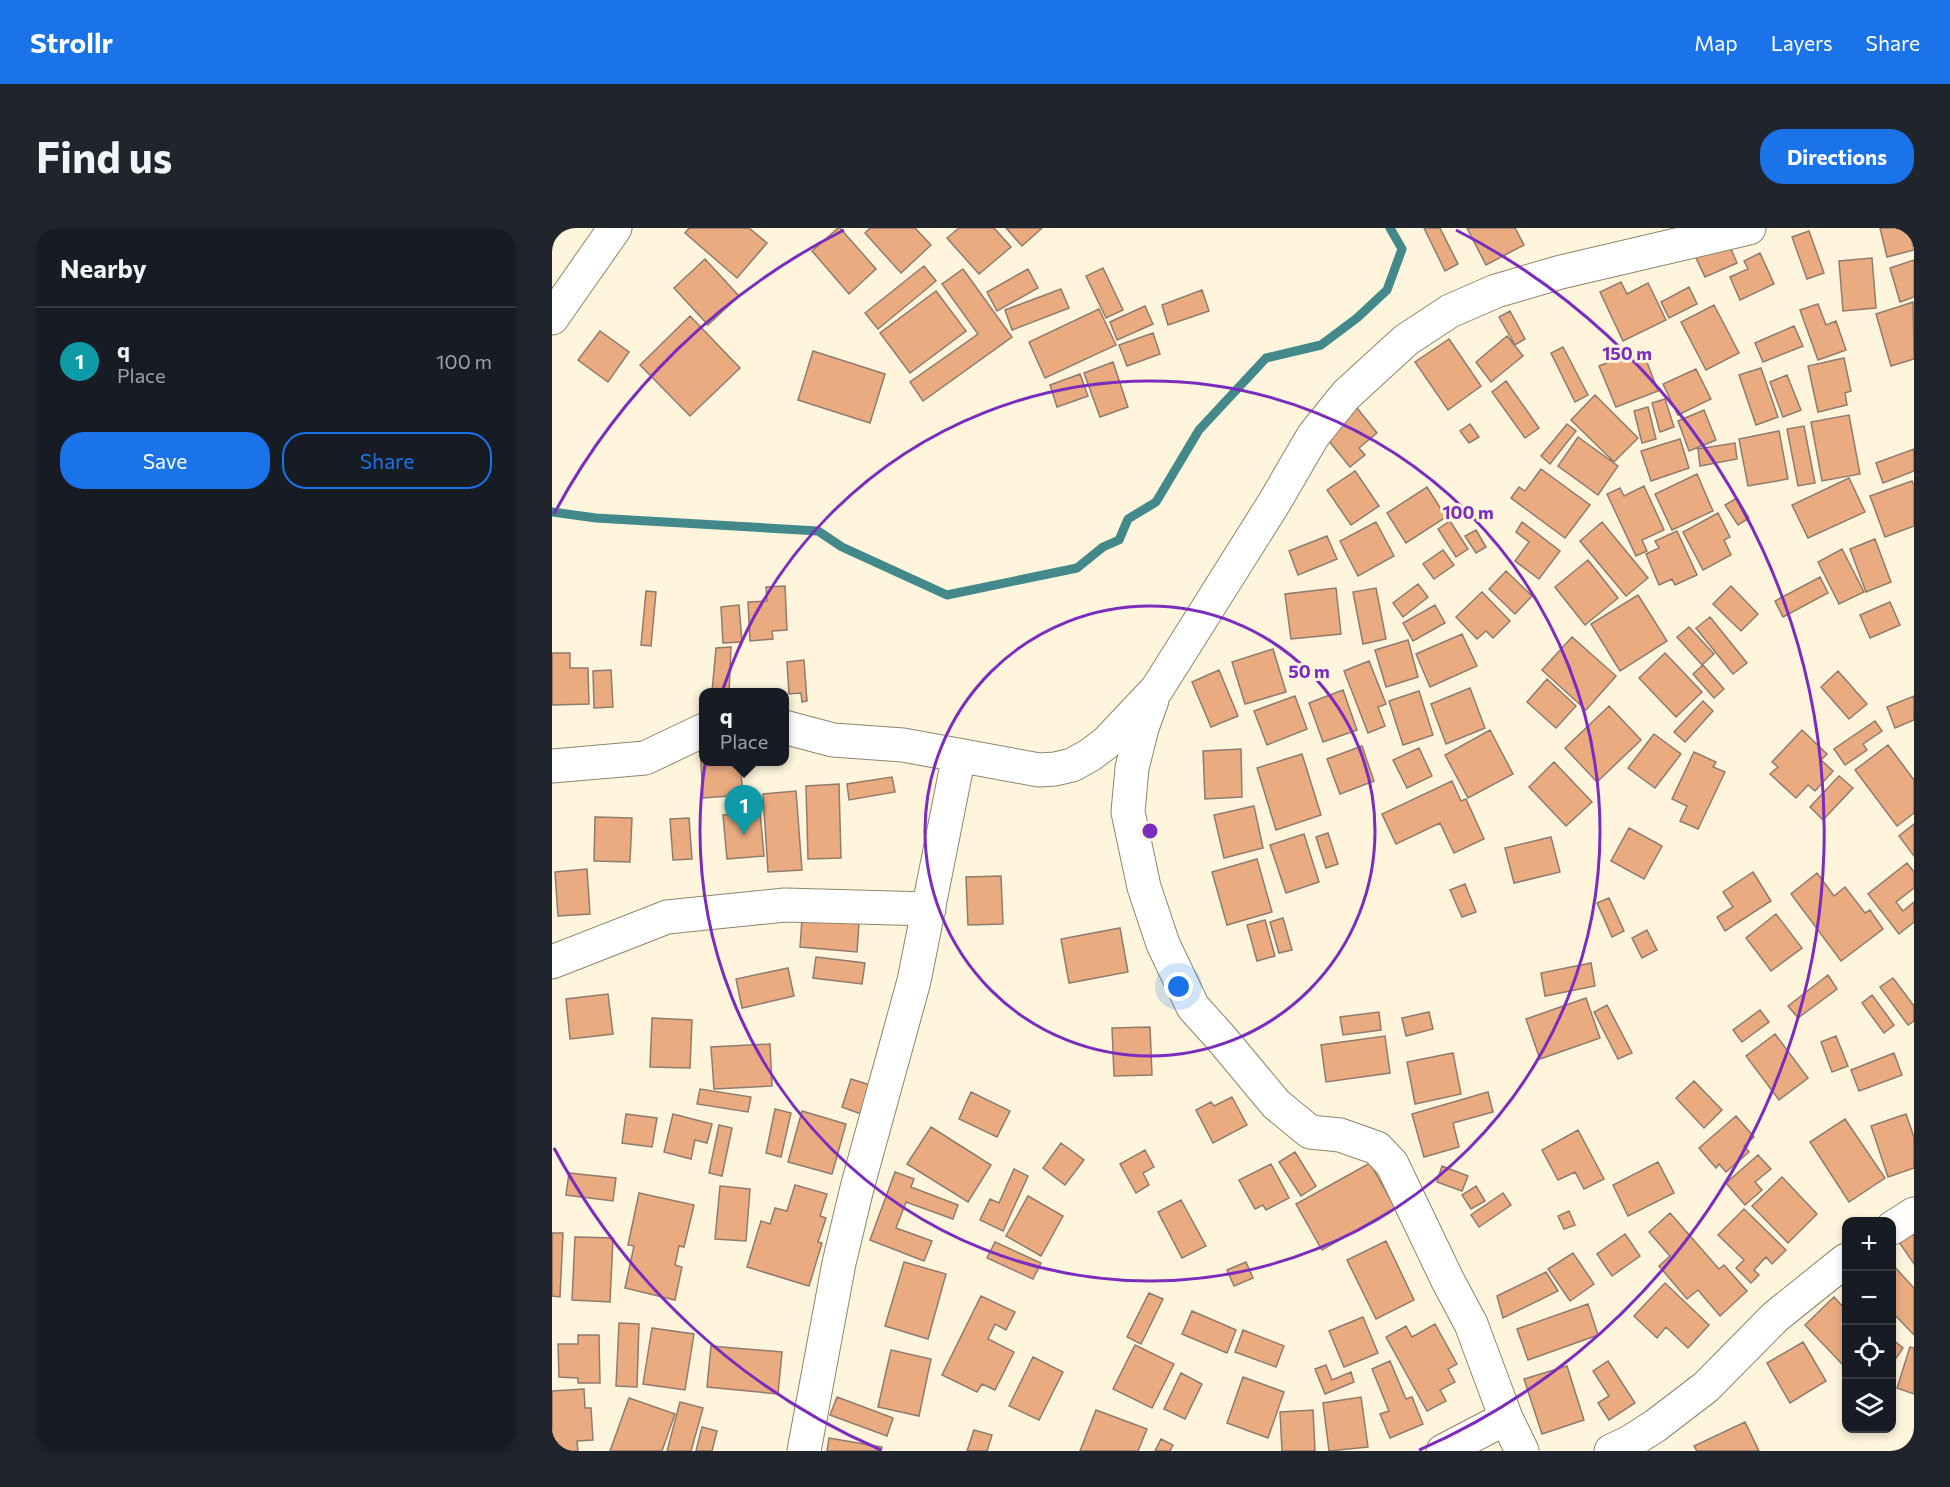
<!DOCTYPE html>
<meta charset="utf-8">
<style>
:root{--surface:#171b24;--page:#20242c;--text:#f1f3f6;--muted:#9ea1a6;--line:#363941;--accent:#1a73e8}
body{margin:0;font-family:Commissioner,sans-serif;background:var(--page);color:var(--text)}
.controls{position:absolute;right:18px;bottom:18px;display:grid;overflow:hidden;border-radius:12px;box-shadow:0 3px 9px #0003}
.controls button{width:54px;height:54px;display:grid;place-items:center;padding:0;border:0;border-bottom:2px solid var(--line);background:var(--surface);color:var(--text);font:30px sans-serif}
.you{position:absolute;left:627px;top:759px;width:21px;height:21px;margin:-15px;border:4px solid #fff;border-radius:50%;background:#1a73e8;box-shadow:0 0 0 9px #1a73e833}
.badge{display:grid;place-items:center;width:39px;height:39px;border-radius:50%;background:var(--accent);color:#fff;font-size:20px;font-weight:700}
.pin{position:absolute;translate:-50% -50px;filter:drop-shadow(0 2px 3px #0008)}
.pin::after{content:'';position:absolute;top:32px;width:21px;height:18px;background:inherit;clip-path:polygon(0 0,100% 0,50% 100%)}
.popup{position:absolute;left:147px;top:460px;width:90px;height:78px;box-sizing:border-box;display:grid;place-content:center;border-radius:12px;background:var(--surface);filter:drop-shadow(0 2px 4px #0005);font-size:20px;white-space:nowrap;color:var(--muted)}
.popup b{font-size:22px;color:var(--text)}
.popup::after{content:'';position:absolute;left:50%;top:100%;margin-left:-12px;border:12px solid transparent;border-top-color:var(--surface)}
.list{margin:0;padding:0;list-style:none}
h2{display:flex;justify-content:space-between;align-items:center;height:78px;margin:0;padding:0 24px;font-size:26px}
h2 small{font-size:20px;font-weight:400;color:var(--muted)}
.list li{display:grid;grid-template-columns:39px 1fr auto;gap:18px;align-items:center;box-sizing:border-box;height:108px;padding:0 24px;border-top:2px solid var(--line)}
.list b{display:block;font-size:22px;white-space:nowrap}
.list p{margin:0;font-size:20px;white-space:nowrap;color:var(--muted)}
.list em{font-size:20px;font-style:normal;color:var(--muted)}
.actions{display:flex;gap:12px;padding:18px 24px}
.actions a{flex:1;padding:14px 0;border:2px solid var(--accent);border-radius:24px;text-align:center;font-size:21px;color:var(--accent)}
.actions .main{background:var(--accent);color:#fff}
.icon{flex:none;width:33px;height:33px;fill:none;stroke:currentColor;stroke-width:2;stroke-linecap:round;stroke-linejoin:round}
.map{position:relative;flex:none;width:1362px;height:1223px;overflow:hidden;border-radius:24px}
header{display:flex;align-items:center;gap:36px;box-sizing:border-box;height:84px;padding:0 30px;background:var(--accent);color:#fff}
header strong{font-size:28px}
nav{display:flex;gap:33px;margin-inline-start:auto;font-size:21px}
.intro{display:flex;align-items:center;justify-content:space-between;box-sizing:border-box;height:144px;padding:0 36px}
h1{margin:0;font-size:42px}
.button{padding:15px 27px;border-radius:24px;background:var(--accent);color:#fff;font-size:21px;font-weight:700}
main{display:flex;gap:36px;padding:0 36px}
aside{flex:1;background:var(--surface);border-radius:24px;box-shadow:0 3px 9px #0003}
.map>svg:first-child{display:block}
.lines{fill:none;stroke-linecap:round;stroke-linejoin:round}
.stream{stroke:#43898c;stroke-width:9}
.building{fill:#eaab80;stroke:#907b6d;stroke-width:1.5}
.minor-casing{stroke:#8d856e;stroke-width:35}
.minor{stroke:#fff;stroke-width:33}
.ring{fill:none;stroke:#7b2cbf;stroke-width:3}
.centre{fill:#7b2cbf;stroke:#fef5dc;stroke-width:3}
.ring-label{font-size:18px;text-anchor:middle;font-weight:bold;fill:#7b2cbf;stroke:#fef5dc;stroke-width:6;stroke-linejoin:round;paint-order:stroke}
</style>
<header>
<strong>Strollr</strong>
<nav><a>Map</a><a>Layers</a><a>Share</a></nav>
</header>
<div class="intro"><h1>Find us</h1><a class="button">Directions</a></div>
<main>
<aside>
<h2>Nearby<small></small></h2>
<ul class="list">
<li><span class="badge" style="background:#0f9aa8">1</span><div><b>q</b><p>Place</p></div><em>100 m</em></li>
</ul>
<div class="actions"><a class="main">Save</a><a>Share</a></div>
</aside>
<div class="map">
<svg width="1362" height="1223" viewBox="0 0 1362 1223">
<rect width="100%" height="100%" fill="#fef5dc"/>
<g class="lines">
<!-- stream -->
<path class="stream" d="M0 284 44 290 266 303 290 319 395 367 525 340 551 319 567 312 576 291 604 274 647 202 714 130 769 117 805 90 835 62 850 21 838 0"/>
</g>
<!-- building -->
<path class="building" d="M137 0H197L215 15 185 50 133 5Z
M286 0H288L324 41 297 66 260 23Z
M318 0H363L379 17 349 45 313 5Z
M407 0H442L459 19 427 46 395 10Z
M454 0H490L470 18Z
M872 0H888L906 36 893 43Z
M915 0H963L972 17 934 37Z
M1328 0H1357L1362 22 1335 29Z
M1257 3 1272 45 1255 51 1240 9Z
M1176 14 1185 35 1153 49 1143 28Z
M1208 25 1222 56 1188 72 1178 49 1196 41 1192 33Z
M1320 30 1324 80 1291 83 1287 33Z
M153 31 187 68 156 97 122 60Z
M1362 32V69L1348 74 1338 40Z
M372 38 384 53 326 101 313 85Z
M551 40 571 82 554 90 534 48Z
M411 41 460 109 371 173 358 154 426 106 390 56Z
M476 41 486 60 445 83 435 64Z
M1069 54 1075 66 1096 55 1114 92 1071 113 1048 64Z
M1137 59 1145 76 1117 90 1109 74Z
M509 61 517 80 460 102 453 82Z
M650 62 657 83 616 97 610 77Z
M384 63 414 103 358 145 328 105Z
M1361 74 1362 131 1339 138 1324 86Z
M1266 76 1274 97 1284 93 1294 122 1266 132 1248 82Z
M1162 77 1187 125 1154 142 1129 94Z
M593 78 601 96 565 112 558 94Z
M547 81 564 117 493 150 477 114Z
M958 83 973 111 963 117 947 89Z
M138 88 188 140 138 188 88 137Z
M1242 98 1251 118 1211 134 1203 115Z
M48 103 77 124 56 154 26 132Z
M601 105 608 126 575 138 567 117Z
M955 108 971 128 939 154 924 134Z
M897 111 929 158 896 182 863 134Z
M1011 119 1036 167 1023 174 999 125Z
M1090 121 1106 163 1064 179 1047 138Z
M261 123 333 146 318 195 246 172Z
M1292 130 1299 163 1293 165 1295 177 1266 184 1256 138Z
M561 134 576 179 548 189 532 145Z
M1209 140 1226 189 1204 197 1187 147Z
M1144 141 1159 171 1126 187 1111 156Z
M528 146 536 168 505 179 498 157Z
M1235 147 1249 182 1231 189 1218 154Z
M954 153 987 200 973 210 940 164Z
M1043 167 1086 210 1062 234 1019 192Z
M1113 171 1122 199 1108 204 1100 175Z
M1096 179 1104 211 1090 215 1082 183Z
M805 180 825 205 807 220 813 227 798 239 772 207Z
M1152 182 1164 212 1137 223 1126 193Z
M1297 187 1308 246 1270 253 1259 194Z
M918 196 927 209 917 215 908 203Z
M1015 196 1024 203 998 236 989 228Z
M1252 198 1263 255 1246 258 1235 201Z
M1227 203 1236 251 1196 258 1187 211Z
M1026 209 1066 238 1046 267 1006 238Z
M1128 211 1137 240 1099 253 1089 223Z
M1183 215 1185 231 1148 238 1146 221Z
M1362 221V243L1331 255 1324 235Z
M989 241 1038 277 1013 310 959 270 967 259 973 263Z
M803 243 827 278 799 297 775 262Z
M1145 246 1161 283 1120 302 1103 266Z
M1297 250 1313 284 1256 310 1240 277Z
M1360 253 1362 257V298L1333 309 1318 268Z
M1092 258 1112 302 1090 312 1095 323 1084 328 1055 266 1068 260 1072 268Z
M875 259 894 289 854 315 835 285Z
M1185 270 1197 290 1186 297 1173 277Z
M1166 285 1178 309 1172 312 1179 327 1151 342 1131 304Z
M898 293 916 321 904 329 886 301Z
M824 294 842 328 806 348 788 313Z
M970 294 1008 323 987 351 963 333 977 314 964 304Z
M1050 294 1096 350 1074 368 1028 313Z
M924 302 934 319 924 325 913 308Z
M1125 303 1145 347 1123 357 1120 351 1107 357 1094 326 1107 320 1103 313Z
M775 308 785 331 746 347 737 323Z
M1323 311 1339 354 1314 364 1298 321Z
M1290 321 1312 364 1287 376 1266 334Z
M891 322 902 337 882 351 871 336Z
M1036 332 1066 370 1033 397 1003 359Z
M954 343 980 368 963 386 937 361Z
M1268 349 1276 365 1231 389 1223 373Z
M866 356 876 369 851 389 841 375Z
M233 358 235 402 220 403 221 411 198 413 196 374 215 373 214 359Z
M1179 358 1206 386 1189 403 1161 376Z
M784 360 789 406 739 411 733 366Z
M824 360 834 411 811 416 801 364Z
M94 363 104 364 99 418 89 417Z
M930 364 958 393 941 410 934 403 925 411 904 389Z
M1086 367 1115 413 1068 443 1039 396Z
M1338 374 1348 397 1318 410 1308 387Z
M187 377 190 414 171 415 169 379Z
M883 377 893 395 861 413 851 395Z
M1158 389 1195 435 1181 446 1144 400Z
M1137 399 1162 426 1150 437 1125 409Z
M910 406 925 438 878 459 864 426Z
M1020 409 1064 448 1034 482 990 442Z
M856 412 866 449 834 459 823 422Z
M179 419 177 464H160L164 420Z
M721 421 734 464 693 476 680 434Z
M0 425H18V440H36L37 476 0 477Z
M1113 425 1150 464 1124 489 1087 450Z
M252 432 255 473 250 474 249 465 237 466 235 434Z
M817 433 834 476 826 479 833 498 816 505 792 443Z
M1151 437 1172 461 1162 470 1141 446Z
M59 442 61 479 42 480 41 443Z
M667 442 686 488 659 499 640 454Z
M1286 443 1315 476 1297 491 1269 459Z
M995 451 1024 478 1004 500 975 474Z
M918 460 933 500 894 516 879 476Z
M791 462 805 502 771 514 757 475Z
M867 463 881 507 851 517 837 473Z
M743 468 755 501 715 517 702 483Z
M1362 468V492L1343 500 1335 479Z
M1151 473 1161 483 1133 514 1122 504Z
M1057 478 1089 512 1045 554 1013 520Z
M1323 493 1330 503 1311 516 1315 522 1293 537 1282 521Z
M938 502 961 546 916 570 893 527Z
M1250 502 1275 526 1269 532 1281 543 1263 563 1256 557 1244 570 1218 546 1226 539 1220 534Z
M1102 506 1129 526 1103 560 1076 540Z
M1336 517 1362 552V585L1345 598 1303 542Z
M810 518 822 553 788 566 775 531Z
M148 519H152V534H188L191 567 151 570Z
M867 520 880 548 855 560 841 532Z
M689 521 690 569 653 571 651 523Z
M1142 524 1164 534 1161 539 1173 544 1146 601 1128 593 1135 578 1120 571Z
M750 526 769 587 724 602 705 540Z
M1002 534 1040 574 1014 598 977 559Z
M1287 548 1301 560 1271 592 1258 579Z
M340 549 343 564 297 572 295 556Z
M900 553 909 573 914 571 932 611 902 625 888 595 844 616 830 586Z
M287 556 289 630 256 631 254 558Z
M244 563 250 642 216 644 211 566Z
M702 578 711 620 672 630 662 587Z
M208 584 212 628 175 631 171 587Z
M43 589 80 590 78 634 42 633Z
M137 590 140 631 121 632 118 591Z
M1362 596V628L1347 608Z
M1077 600 1110 618 1092 651 1059 633Z
M776 605 786 636 774 640 764 609Z
M752 606 767 654 734 665 718 617Z
M999 609 1008 644 962 655 953 620Z
M705 631 720 684 675 697 660 644Z
M1355 635 1362 644V660L1344 674 1351 683 1362 674V694L1347 706 1316 666Z
M35 641 38 686 6 688 3 644Z
M1201 644 1219 673 1173 703 1165 689 1181 679 1171 664Z
M1265 645 1282 668 1293 659 1313 685 1318 682 1331 701 1289 733 1239 666Z
M449 648 451 696 416 697 414 649Z
M913 656 924 684 910 689 898 662Z
M1057 670 1072 703 1060 709 1045 675Z
M1224 686 1250 720 1219 743 1194 710Z
M731 690 740 722 727 725 718 694Z
M250 691 307 695 305 724 248 719Z
M713 692 723 728 705 733 695 697Z
M568 700 576 744 517 755 509 711Z
M1095 702 1105 722 1090 730 1080 710Z
M264 729 313 735 310 756 261 750Z
M1039 735 1043 758 993 768 989 745Z
M236 740 242 768 190 780 184 751Z
M1276 747 1285 761 1246 790 1236 778Z
M1341 750 1362 778V793L1356 797 1328 759Z
M56 766 61 806 18 811 14 771Z
M1320 767 1342 797 1332 805 1310 775Z
M1034 770 1048 810 988 831 974 791Z
M1055 777 1080 825 1066 831 1042 784Z
M1208 782 1217 794 1190 814 1181 802Z
M827 784 829 802 791 807 788 789Z
M877 784 881 801 854 808 850 790Z
M100 790 140 792 138 840 98 839Z
M598 799 600 847 562 848 560 800Z
M1223 806 1256 850 1227 872 1194 828Z
M833 808 838 845 774 854 769 817Z
M1284 808 1296 838 1280 844 1269 814Z
M218 816 220 858 162 861 159 819Z
M901 825 909 866 863 876 855 834Z
M1342 825 1350 847 1307 863 1299 842Z
M299 851 318 857 309 886 290 879Z
M1142 853 1170 882 1152 900 1124 870Z
M148 861 199 869 196 884 145 876Z
M419 864 458 883 445 909 407 891Z
M936 864 941 884 901 895 907 919 872 929 860 886Z
M680 869 695 897 661 915 644 882 659 874 662 878Z
M223 881 239 885 229 929 214 925Z
M250 883 294 896 280 946 236 934Z
M74 886 105 890 100 919 70 915Z
M121 886 160 896 155 915 143 912 139 931 112 924Z
M1354 886 1362 909V940L1336 949 1319 898Z
M1184 888 1202 909 1192 918 1197 924 1174 944 1167 936 1164 940 1147 920Z
M1293 891 1333 950 1297 974 1258 914Z
M167 897 180 900 170 948 157 945Z
M379 899 439 937 416 974 355 936Z
M1026 902 1052 951 1032 961 1023 944 1006 952 990 922Z
M509 915 532 932 513 957 491 940Z
M593 922 602 939 591 945 597 957 584 965 568 936Z
M743 924 764 958 749 968 727 934Z
M1206 927 1219 941 1203 954 1210 962 1193 977 1174 955Z
M1106 934 1122 965 1076 988 1061 957Z
M818 935 843 980 770 1022 744 976Z
M719 936 737 970 714 982 711 977 703 981 687 952Z
M890 938 916 948 910 963 885 954Z
M462 941 476 948 451 1003 428 992 438 971 447 975Z
M343 944 362 951 359 959 406 977 401 991 354 974 344 1000 380 1013 372 1033 318 1012Z
M17 945 64 950 61 973 14 967Z
M1230 949 1265 986 1236 1015 1200 978Z
M243 957 275 966 268 988 274 990 266 1014 270 1015 257 1058 195 1039 209 993 218 996 223 980 235 983Z
M168 958 198 961 194 1013 163 1011Z
M924 958 933 973 919 981 910 967Z
M87 965 142 977 132 1019 127 1018 123 1037 130 1039 123 1072 73 1060 82 1018 76 1017Z
M951 965 959 977 927 999 919 987Z
M476 968 511 988 489 1028 454 1008Z
M629 972 654 1018 630 1030 606 984Z
M1192 981 1234 1022 1220 1036 1214 1029 1202 1042 1207 1047 1199 1055 1184 1040 1192 1032 1166 1007Z
M1017 983 1023 997 1012 1001 1006 988Z
M1118 985 1167 1041 1172 1037 1195 1063 1168 1088 1146 1062 1135 1071 1107 1038 1118 1028 1097 1004Z
M1362 1004V1036L1347 1014Z
M0 1005H11L8 1069 0 1068Z
M1073 1006 1088 1028 1060 1048 1045 1026Z
M23 1009 61 1010 58 1074 20 1072Z
M834 1013 862 1072 824 1091 795 1032Z
M443 1014 489 1035 481 1051 435 1030Z
M1021 1025 1042 1056 1018 1073 996 1041Z
M352 1034 394 1046 376 1111 333 1098Z
M694 1034 701 1050 682 1058 675 1042Z
M1340 1036 1362 1060V1107L1340 1084Z
M994 1044 1006 1063 951 1090 945 1068Z
M1113 1055 1157 1097 1136 1120 1114 1099 1105 1110 1082 1088Z
M597 1065 611 1071 589 1116 575 1109Z
M429 1068 463 1084 454 1102 443 1096 436 1111 462 1124 443 1162 430 1156 425 1164 390 1147Z
M1282 1069 1294 1082V1132L1290 1136 1253 1097Z
M1036 1076 1046 1107 976 1132 965 1101Z
M640 1083 684 1102 675 1125 630 1106Z
M811 1089 826 1125 792 1139 777 1103Z
M67 1095 87 1096 85 1159 64 1158Z
M883 1096 905 1136 896 1141 903 1154 888 1162 894 1173 875 1183 834 1109 854 1098 860 1109Z
M100 1100 142 1106 133 1162 91 1156Z
M691 1102 732 1118 724 1139 683 1124Z
M26 1107H47L48 1155H26V1150L7 1149 6 1116H26Z
M1340 1111 1351 1120 1340 1136Z
M1251 1114 1274 1153 1238 1175 1215 1135Z
M583 1117 622 1136 600 1180 561 1161Z
M159 1118 230 1124 226 1166 155 1159Z
M1358 1119 1362 1120V1166L1345 1160Z
M339 1122 379 1131 367 1188 326 1179Z
M481 1129 511 1144 487 1192 457 1178Z
M838 1133 854 1171 860 1169 871 1196 838 1210 828 1186 837 1183 820 1141Z
M1056 1133 1083 1175 1057 1192 1046 1175 1057 1168 1041 1143Z
M774 1137 780 1152 799 1144 802 1154 773 1166 763 1141Z
M1015 1138 1032 1192 990 1206 972 1151Z
M629 1145 650 1156 633 1191 612 1181Z
M691 1149 732 1164 716 1210 675 1195Z
M32 1161 33 1180H39L41 1212 25 1213 26 1223H0V1163Z
M285 1169 341 1190 335 1208 278 1187Z
M809 1169 816 1219 777 1223 771 1175Z
M77 1170 123 1186 110 1223H58Z
M128 1174 151 1180 139 1223H115Z
M544 1182 595 1201 586 1223H528Z
M761 1182 763 1223H730L728 1184Z
M1193 1194 1207 1223H1145L1142 1218Z
M150 1199 165 1203 160 1223H144Z
M422 1202 440 1207 435 1223H415Z
M277 1210 330 1219 329 1223H275Z
M609 1211 621 1217 618 1223H603Z"/>
<g class="lines">
<!-- minor casing -->
<g class="minor-casing">
<path id="minor" d="M0 90 63 0
M600 472 590 500 580 540 576 584 592 659 611 716 641 779 669 810 724 876 758 904 788 907 825 920 840 936 896 1053 919 1096 954 1190 970 1223
M232 499 281 512 351 517 487 542 503 541 520 537 538 527 554 515 605 461 722 275 761 208 794 167 854 112 898 83 944 63 1009 44 1197 0
M0 538 93 530 152 502
M0 734 115 689 233 677 377 681
M1340 1000 1362 986
M252 1223 287 1035 305 960 362 753 407 527
M891 1223 954 1190
M1059 1223 1078 1214 1103 1198 1154 1159 1223 1089 1294 1032"/>
</g>
<!-- minor -->
<use href="#minor" class="minor"/>
</g>
<!-- distance rings -->
<g class="ring">
<circle cx="598" cy="603" r="225"/>
<circle cx="598" cy="603" r="450"/>
<path d="M329 1222A675 675 0 0 1 2 920M2 286A675 675 0 0 1 292 2M904 2A675 675 0 0 1 867 1222"/>
</g>
<circle cx="598" cy="603" r="9" class="centre"/>
<g class="ring-label">
<text x="1075" y="132">150 m</text>
<text x="916" y="291">100 m</text>
<text x="757" y="450">50 m</text>
</g>
</svg>
<div class="controls">
<button>+</button>
<button>−</button>
<button><svg class="icon" aria-label="locate" viewBox="0 0 24 24"><circle cx="12" cy="12" r="6"/><path d="M12 2v4M12 18v4M2 12h4M18 12h4"/></svg></button>
<button><svg class="icon" aria-label="layers" viewBox="0 0 24 24"><path d="M12 4l9 5-9 5-9-5zM3 14l9 5 9-5"/></svg></button>
</div>
<div class="you"></div>
<div class="pin badge" style="left:192px;top:607px;background:#0f9aa8">1</div>
<div class="popup"><b>q</b>Place</div>
</div>
</main>
